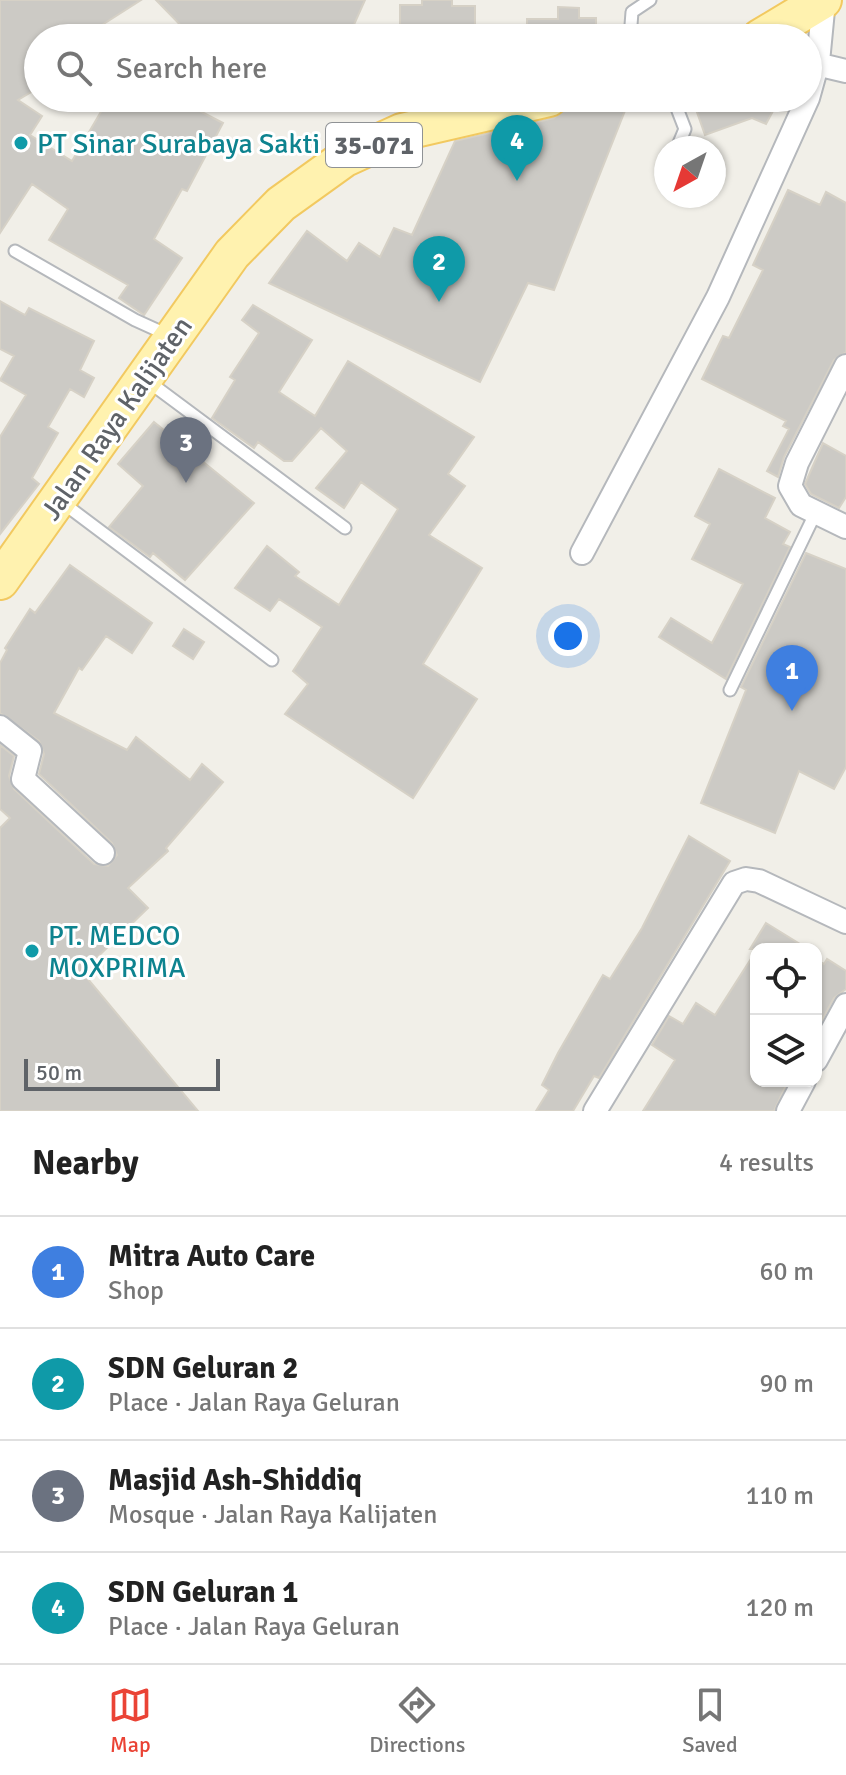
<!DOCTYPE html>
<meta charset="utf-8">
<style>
:root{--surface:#fff;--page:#f6f6f6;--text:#222;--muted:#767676;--line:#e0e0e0;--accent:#ea4335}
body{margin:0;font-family:Signika,sans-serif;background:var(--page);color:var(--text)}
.controls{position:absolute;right:24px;bottom:24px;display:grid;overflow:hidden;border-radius:16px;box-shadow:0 2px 6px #0004}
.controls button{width:72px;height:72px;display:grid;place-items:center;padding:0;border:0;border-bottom:2px solid var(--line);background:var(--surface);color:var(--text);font:40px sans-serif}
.compass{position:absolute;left:654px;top:136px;width:72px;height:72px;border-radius:50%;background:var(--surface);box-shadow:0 2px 6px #0004;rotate:220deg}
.scale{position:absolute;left:24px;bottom:20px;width:196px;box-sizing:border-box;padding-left:8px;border:4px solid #5f6368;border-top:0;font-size:22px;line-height:28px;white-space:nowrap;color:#5f6368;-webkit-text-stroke:6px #fff;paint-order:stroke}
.you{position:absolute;left:568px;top:636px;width:28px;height:28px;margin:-20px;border:6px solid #fff;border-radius:50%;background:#1a73e8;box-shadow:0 0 0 12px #1a73e833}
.badge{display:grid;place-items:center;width:52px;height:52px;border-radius:50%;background:var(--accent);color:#fff;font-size:26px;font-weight:700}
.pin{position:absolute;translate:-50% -66px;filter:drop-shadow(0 2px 4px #0008)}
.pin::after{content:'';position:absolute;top:42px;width:28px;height:24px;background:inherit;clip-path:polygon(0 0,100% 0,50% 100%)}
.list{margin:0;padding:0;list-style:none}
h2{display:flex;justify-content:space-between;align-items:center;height:104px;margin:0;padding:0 32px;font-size:34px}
h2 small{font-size:26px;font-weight:400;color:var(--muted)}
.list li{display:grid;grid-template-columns:52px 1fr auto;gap:24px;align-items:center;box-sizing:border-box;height:112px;padding:0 32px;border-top:2px solid var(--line)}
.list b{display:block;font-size:30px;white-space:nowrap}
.list p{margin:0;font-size:26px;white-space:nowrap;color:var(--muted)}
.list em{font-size:26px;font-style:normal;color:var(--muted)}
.icon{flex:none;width:44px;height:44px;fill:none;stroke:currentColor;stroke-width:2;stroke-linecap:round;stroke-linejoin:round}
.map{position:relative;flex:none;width:846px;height:1111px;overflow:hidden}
.search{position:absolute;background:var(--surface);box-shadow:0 2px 6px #0004;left:24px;right:24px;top:24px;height:88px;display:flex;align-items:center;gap:20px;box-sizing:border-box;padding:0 28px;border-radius:44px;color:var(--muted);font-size:30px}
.sheet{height:552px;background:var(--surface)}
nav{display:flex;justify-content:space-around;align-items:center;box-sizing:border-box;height:112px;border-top:2px solid var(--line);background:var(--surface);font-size:22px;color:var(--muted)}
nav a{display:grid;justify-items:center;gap:4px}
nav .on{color:var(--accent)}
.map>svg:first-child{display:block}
.building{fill:#cccac5;stroke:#d6d1c6;stroke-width:2}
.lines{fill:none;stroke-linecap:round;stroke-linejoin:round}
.service-casing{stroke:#b5b8bc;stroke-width:15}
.minor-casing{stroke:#b5b8bc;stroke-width:26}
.primary-casing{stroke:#f2c960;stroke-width:40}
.service{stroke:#fff;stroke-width:11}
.minor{stroke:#fff;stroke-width:22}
.primary{stroke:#fff2af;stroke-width:36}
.culture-dot{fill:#0f9aa8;stroke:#fff;stroke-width:3}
.labels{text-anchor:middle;stroke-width:6;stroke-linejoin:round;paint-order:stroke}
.shield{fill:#fff;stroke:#8f9295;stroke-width:2}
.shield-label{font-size:26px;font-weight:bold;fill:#5f6368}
.culture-label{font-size:28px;fill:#0d838f;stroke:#fff;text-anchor:start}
.street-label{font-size:28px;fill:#5f6368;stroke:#fff}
</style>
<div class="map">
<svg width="846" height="1111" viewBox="0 0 846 1111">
<rect width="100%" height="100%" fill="#f1efe8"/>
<!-- building -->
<path class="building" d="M0 0H141L102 25 111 38H38V88L18 100 42 116 30 135 72 161 109 98H175L223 123 187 191 182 189 154 239 182 258 144 315 119 298 128 285 49 240 68 209 32 184 0 233Z
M156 0H365L348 38H193Z
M422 0H452V6H475V38H400V5H422Z
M558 7 579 8V18H596V38H527V19H558Z
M597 98H630L554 290 528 283 480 382 269 283 307 231 347 261 359 243 380 257 394 228 412 235 455 141 554 118 569 104Z
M692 98H793L790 105 773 111 766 124 752 118 705 135Z
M788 190 820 205 826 192 846 203V352L834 360 784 457 778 477 767 471 789 429 783 426 786 421 702 379 723 336 729 338 763 270 753 265Z
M0 301 25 315 29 308 94 341 80 370 94 378 84 397 70 389 48 427 58 433 32 478 39 484 0 534V437L26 395 0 380 14 356 0 349Z
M253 305 312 340 279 392 315 416 348 361 474 437 448 474 465 486 429 535 482 568 423 664 477 699 413 798 285 714 308 684 293 671 322 627 279 599 270 611 235 588 267 546 299 572 295 576 339 605 398 509 361 482 344 508 316 488 347 451 321 428 292 461H284L258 442 254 448 212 418 235 380 230 377 259 333 242 320Z
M154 422 254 503 185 580 153 553 150 557 109 527 143 486 118 464Z
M823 443 846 456V497L839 508 811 494 805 484Z
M719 469 775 498 765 518 790 532 783 544 790 547 726 679 659 637 671 618 712 643 743 584 692 559 710 524 695 516Z
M806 553 846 569V767L834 789 799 771 775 833 701 803 746 690 741 687Z
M70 565 152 623 132 653 106 636 82 670 79 668 54 713 127 750 136 737 190 780 202 764 223 782 166 848 168 851 128 888 148 908 82 972 198 1111H0V828L10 818 0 809V745L14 756 9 776 14 789 94 864 108 866 117 855 112 843 39 774 44 754 39 741 0 713V663L7 650 5 648 30 609 35 613Z
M184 629 204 642 193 659 173 646Z
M689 836 730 861 599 1078 594 1076 573 1111H536L549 1090 542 1085 558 1053 603 975 610 979 642 928Z
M766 923 808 949H750Z
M756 951V1081H788L774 1111H643L675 1060 652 1045 669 1016 683 1024 696 1003 715 1015Z
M816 959 824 964 827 959 846 971V989L834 998 816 1031Z"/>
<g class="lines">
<!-- service casing -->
<g class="service-casing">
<path id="service" d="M630 38 632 12 650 0
M673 98 685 129 677 148
M15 251 135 320 168 335
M149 382 345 528
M63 503 272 660
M730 690 815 514"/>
</g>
<!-- minor casing -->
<g class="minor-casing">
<path id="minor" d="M808 62 846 71
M808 98 818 62 824 0
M846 366 797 463 790 486 801 505 846 527
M582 553 718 297 808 98
M0 727 30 751 23 779 103 853
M816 1060 846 1005
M595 1111 734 883 746 879 759 881 846 922
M788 1111 804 1081"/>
</g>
<!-- primary casing -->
<g class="primary-casing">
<path id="primary" d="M760 38 823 0
M0 581 232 254 281 204 345 158 402 132 549 98"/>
</g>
<!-- service -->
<use href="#service" class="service"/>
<!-- minor -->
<use href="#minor" class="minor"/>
<!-- primary -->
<use href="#primary" class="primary"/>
</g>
<!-- markers -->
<g class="culture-dot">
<circle cx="21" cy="143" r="8"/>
<circle cx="32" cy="951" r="8"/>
</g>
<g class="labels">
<!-- shield labels -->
<rect class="shield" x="326" y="123" width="96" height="44" rx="6"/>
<g class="shield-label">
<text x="374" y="154">35-071</text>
</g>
<!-- culture labels -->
<g class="culture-label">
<text x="37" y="153">PT Sinar Surabaya Sakti</text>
<text x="48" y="945">PT. MEDCO<tspan x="48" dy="32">MOXPRIMA</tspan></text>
</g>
<!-- street labels -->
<g class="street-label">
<text transform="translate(116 418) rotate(-55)" y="10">Jalan Raya Kalijaten</text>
</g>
</g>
</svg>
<div class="controls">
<button><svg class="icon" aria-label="locate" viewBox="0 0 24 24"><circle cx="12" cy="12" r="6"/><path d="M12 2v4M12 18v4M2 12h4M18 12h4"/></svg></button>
<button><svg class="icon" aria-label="layers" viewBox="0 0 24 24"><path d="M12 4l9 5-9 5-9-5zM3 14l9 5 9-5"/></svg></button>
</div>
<svg class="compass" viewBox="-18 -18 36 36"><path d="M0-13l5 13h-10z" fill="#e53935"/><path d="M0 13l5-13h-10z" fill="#767676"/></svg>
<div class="scale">50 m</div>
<div class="you"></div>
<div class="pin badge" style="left:792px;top:711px;background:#3f7fe0">1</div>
<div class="pin badge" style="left:439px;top:302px;background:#0f9aa8">2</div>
<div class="pin badge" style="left:186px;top:483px;background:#6b7280">3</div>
<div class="pin badge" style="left:517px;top:181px;background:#0f9aa8">4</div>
<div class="search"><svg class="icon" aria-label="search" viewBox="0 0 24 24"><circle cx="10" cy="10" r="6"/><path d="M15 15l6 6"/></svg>Search here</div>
</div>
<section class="sheet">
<h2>Nearby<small>4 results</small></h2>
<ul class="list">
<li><span class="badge" style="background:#3f7fe0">1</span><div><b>Mitra Auto Care</b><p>Shop</p></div><em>60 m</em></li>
<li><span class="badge" style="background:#0f9aa8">2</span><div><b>SDN Geluran 2</b><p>Place · Jalan Raya Geluran</p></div><em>90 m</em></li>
<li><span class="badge" style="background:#6b7280">3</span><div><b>Masjid Ash-Shiddiq</b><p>Mosque · Jalan Raya Kalijaten</p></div><em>110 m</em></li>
<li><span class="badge" style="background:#0f9aa8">4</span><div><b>SDN Geluran 1</b><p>Place · Jalan Raya Geluran</p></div><em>120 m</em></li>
</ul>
</section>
<nav>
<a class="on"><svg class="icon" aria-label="map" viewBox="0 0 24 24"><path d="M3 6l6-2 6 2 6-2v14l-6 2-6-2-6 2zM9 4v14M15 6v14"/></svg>Map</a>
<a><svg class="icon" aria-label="directions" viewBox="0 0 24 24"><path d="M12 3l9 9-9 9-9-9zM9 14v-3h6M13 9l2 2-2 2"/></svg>Directions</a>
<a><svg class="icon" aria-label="saved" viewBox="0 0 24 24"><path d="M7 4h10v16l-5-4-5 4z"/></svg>Saved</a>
</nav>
